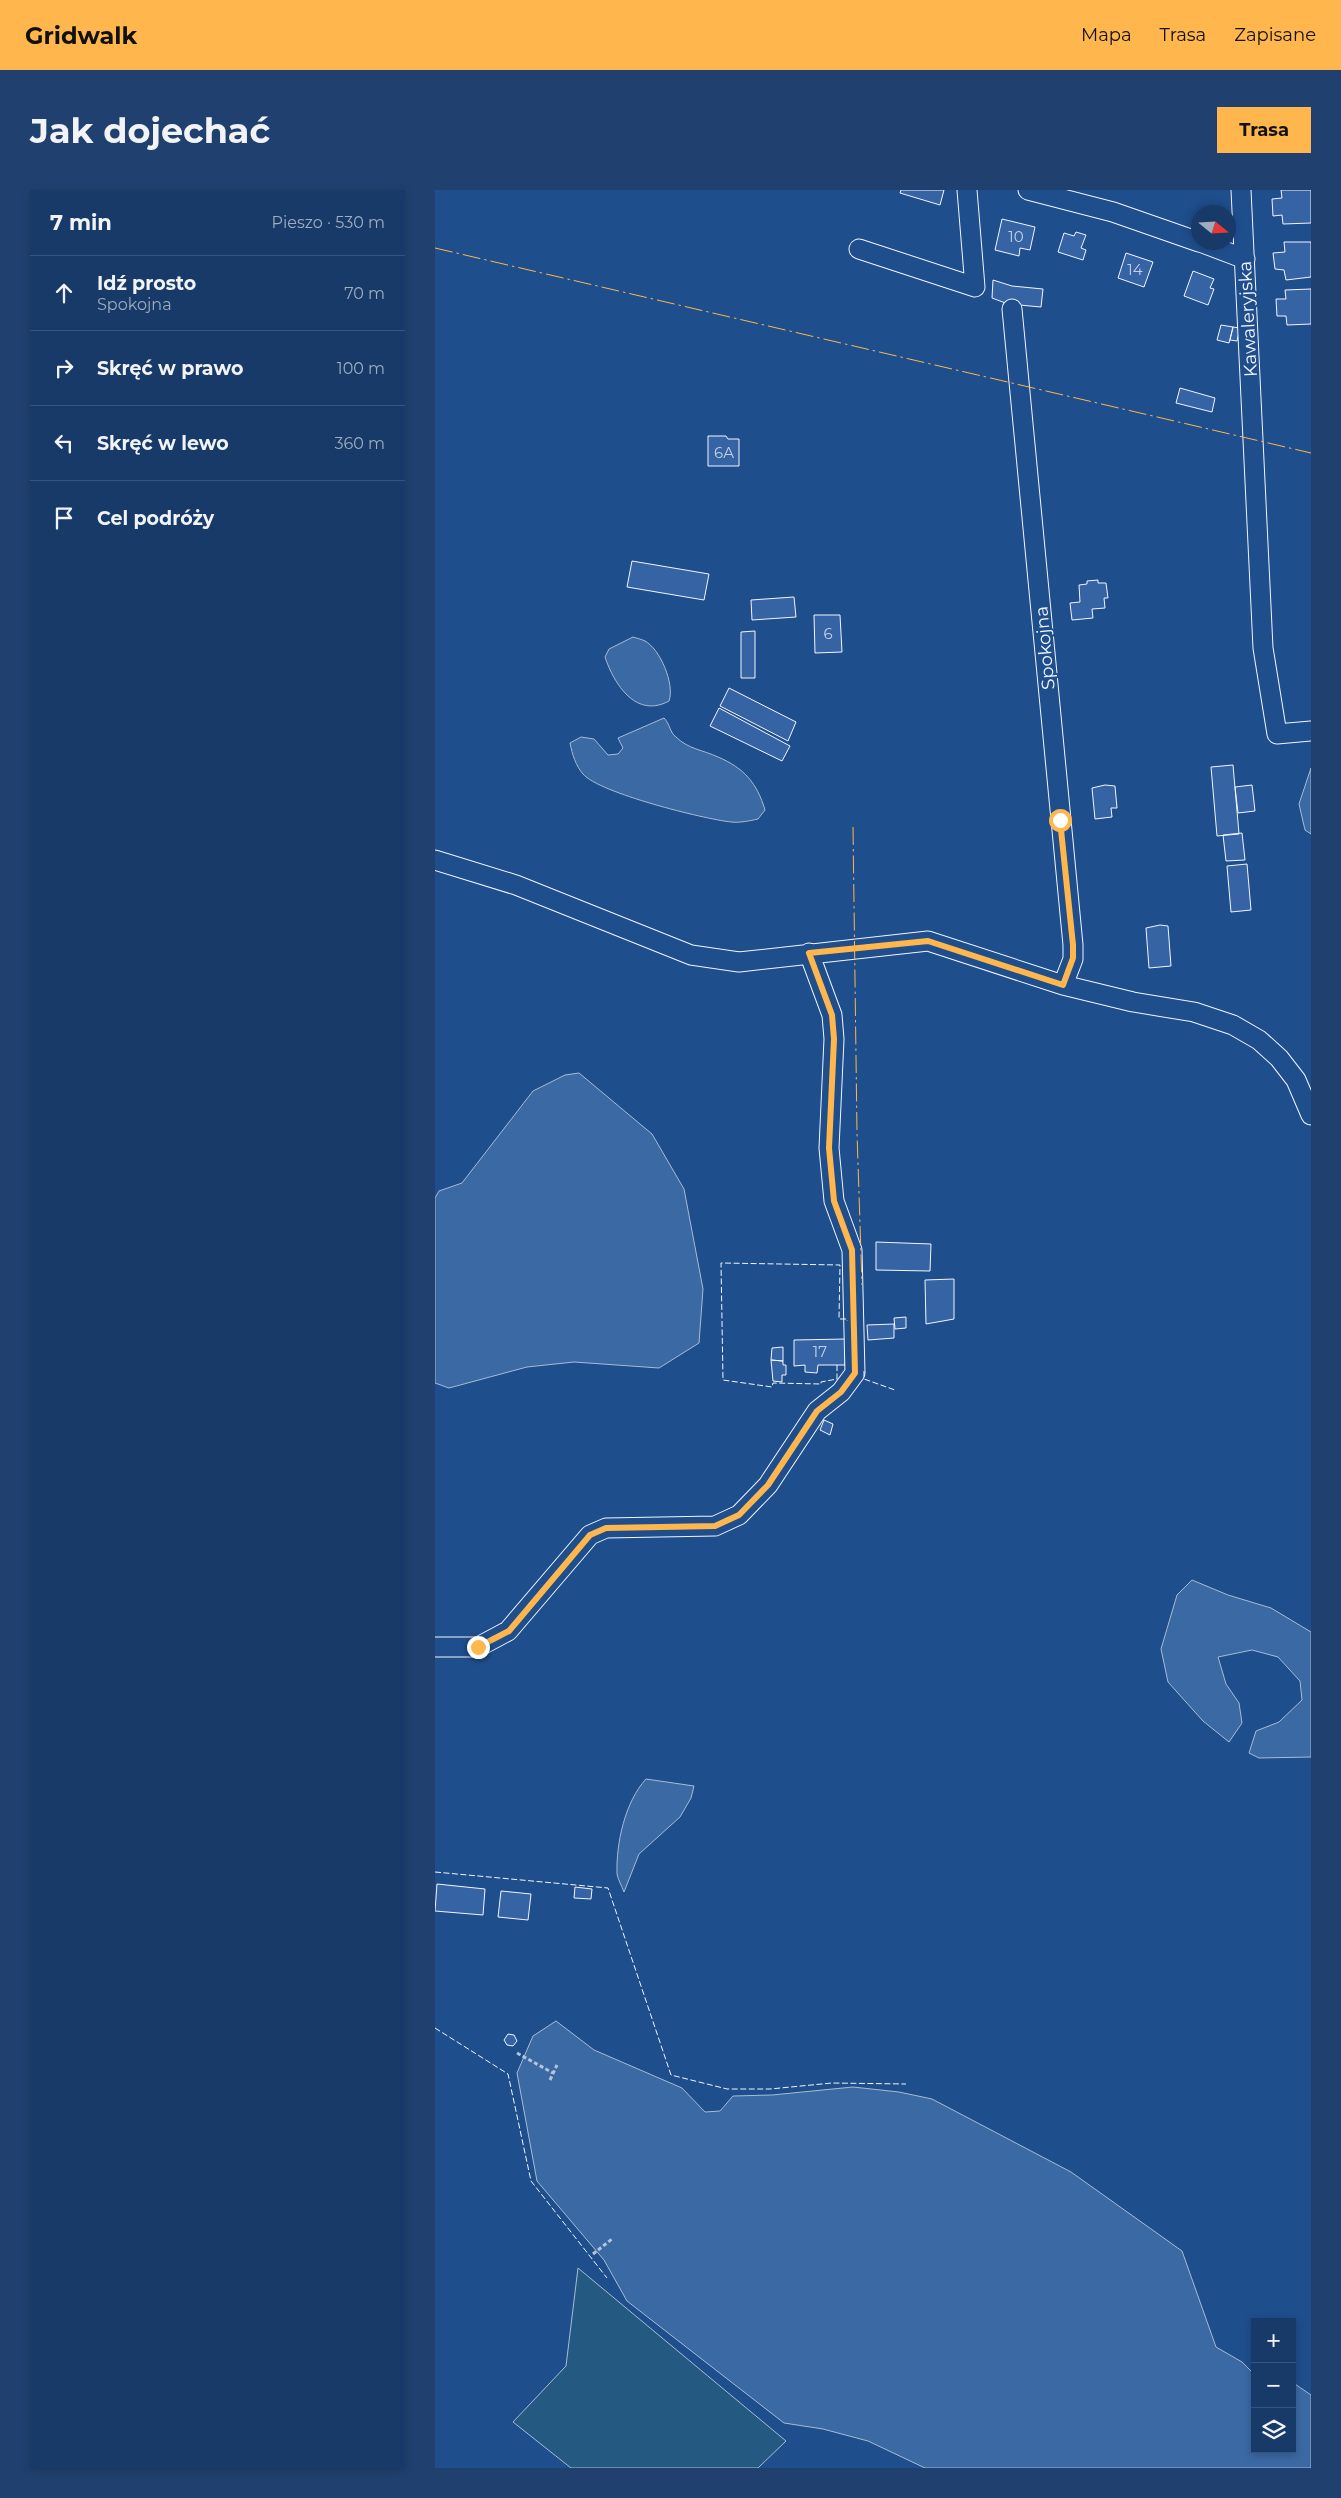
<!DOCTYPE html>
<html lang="pl">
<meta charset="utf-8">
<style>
:root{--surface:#173a69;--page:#20416f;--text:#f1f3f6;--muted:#9eadc0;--line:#36547d;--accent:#ffb74d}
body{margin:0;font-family:Montserrat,sans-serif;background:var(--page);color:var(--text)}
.controls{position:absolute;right:15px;bottom:15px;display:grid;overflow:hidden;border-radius:0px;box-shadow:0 2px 8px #0003}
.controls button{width:45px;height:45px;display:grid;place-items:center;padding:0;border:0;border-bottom:1px solid var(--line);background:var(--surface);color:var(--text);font:25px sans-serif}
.compass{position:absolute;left:756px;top:15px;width:45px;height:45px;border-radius:50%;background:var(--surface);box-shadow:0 2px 8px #0003;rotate:108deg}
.stop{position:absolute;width:15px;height:15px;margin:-11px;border:4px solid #ffb74d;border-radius:50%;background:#fff}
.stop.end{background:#ffb74d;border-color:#fff;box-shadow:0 1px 5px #0008}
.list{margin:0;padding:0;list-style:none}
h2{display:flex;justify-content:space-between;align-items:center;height:65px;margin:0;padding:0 20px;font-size:21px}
h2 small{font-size:16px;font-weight:400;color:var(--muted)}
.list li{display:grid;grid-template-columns:32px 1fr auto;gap:15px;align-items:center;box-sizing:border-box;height:75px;padding:0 20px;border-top:1px solid var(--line)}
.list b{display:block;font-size:19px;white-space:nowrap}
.list p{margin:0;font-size:16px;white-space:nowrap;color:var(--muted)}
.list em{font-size:16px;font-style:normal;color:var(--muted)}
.icon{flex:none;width:28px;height:28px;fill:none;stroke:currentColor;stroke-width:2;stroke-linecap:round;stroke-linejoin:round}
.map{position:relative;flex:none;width:876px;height:2278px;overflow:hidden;border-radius:0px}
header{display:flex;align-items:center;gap:30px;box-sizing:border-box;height:70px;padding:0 25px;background:var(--accent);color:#111}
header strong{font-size:24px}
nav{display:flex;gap:28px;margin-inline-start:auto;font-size:18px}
.intro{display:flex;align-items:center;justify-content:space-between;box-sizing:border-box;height:120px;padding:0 30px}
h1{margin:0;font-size:35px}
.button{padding:12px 22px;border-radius:0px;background:var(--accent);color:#111;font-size:18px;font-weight:700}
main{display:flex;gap:30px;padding:0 30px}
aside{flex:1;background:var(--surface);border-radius:0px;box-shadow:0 2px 8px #0003}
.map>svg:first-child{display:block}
.green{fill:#245a82;stroke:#a8bbd7}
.water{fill:#3b69a3;stroke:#a8bbd7}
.building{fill:#3563a3;stroke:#f2f6ff}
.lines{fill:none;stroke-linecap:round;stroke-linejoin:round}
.minor-casing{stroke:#f2f6ff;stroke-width:21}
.path{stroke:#b3c4dc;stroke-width:3;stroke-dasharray:4 2.5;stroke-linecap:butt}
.minor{stroke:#1f4e8c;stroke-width:19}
.fence{stroke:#f2f6ff;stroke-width:1;stroke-dasharray:6 2.5;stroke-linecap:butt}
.power{stroke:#ffb74d;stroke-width:1;stroke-dasharray:18 4 2.5 4;stroke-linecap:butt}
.route{stroke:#ffb74d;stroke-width:6}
.labels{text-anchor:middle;stroke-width:4;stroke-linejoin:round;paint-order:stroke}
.number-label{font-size:15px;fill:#c3d1e8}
.street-label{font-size:18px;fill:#f2f6ff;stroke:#1f4e8c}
</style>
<header>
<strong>Gridwalk</strong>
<nav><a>Mapa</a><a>Trasa</a><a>Zapisane</a></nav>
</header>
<div class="intro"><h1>Jak dojechać</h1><a class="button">Trasa</a></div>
<main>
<aside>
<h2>7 min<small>Pieszo · 530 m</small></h2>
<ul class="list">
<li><svg class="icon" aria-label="ahead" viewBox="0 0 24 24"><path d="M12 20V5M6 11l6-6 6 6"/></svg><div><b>Idź prosto</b><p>Spokojna</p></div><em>70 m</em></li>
<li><svg class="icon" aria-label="right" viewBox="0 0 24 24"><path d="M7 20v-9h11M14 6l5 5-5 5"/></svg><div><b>Skręć w prawo</b></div><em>100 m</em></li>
<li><svg class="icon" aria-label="left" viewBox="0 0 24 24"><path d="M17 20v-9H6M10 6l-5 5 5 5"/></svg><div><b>Skręć w lewo</b></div><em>360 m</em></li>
<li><svg class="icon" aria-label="arrive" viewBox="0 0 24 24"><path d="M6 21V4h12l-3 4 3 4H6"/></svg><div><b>Cel podróży</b></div></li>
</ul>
</aside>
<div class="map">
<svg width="876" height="2278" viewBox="0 0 876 2278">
<rect width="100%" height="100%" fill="#1f4e8c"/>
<!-- green -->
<path class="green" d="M143 2078 351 2251 323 2278H136L78 2232 131 2176Z"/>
<!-- water -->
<path class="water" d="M198 447C201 448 206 449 210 451 225 459 240 494 234 511 201 529 179 494 170 467L174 459Z
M229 528C235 534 235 543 241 547 253 559 268 560 283 567 309 578 322 593 330 620L323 629C314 631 304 633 296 632 269 629 164 603 148 584 141 576 137 564 135 553L146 547 159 549 173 565 183 564 188 558 183 548Z
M876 578V644L870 640 864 614Z
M144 883 217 944 249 999 268 1099 264 1153 224 1178 139 1172 92 1177 14 1198 0 1193V1008L4 1001 27 993 98 901 130 885Z
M757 1390 793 1405 836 1418 876 1442V1567L824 1568 814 1563 821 1541 844 1532 867 1510 865 1491 843 1467 817 1460 783 1467 791 1494 804 1513 807 1533 794 1552 768 1531 733 1492 726 1459 742 1405Z
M211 1589 259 1596 256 1608 245 1627 204 1664 189 1702C187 1696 183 1690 182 1684 181 1653 190 1612 211 1589Z
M121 1831 159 1860 247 1898 270 1922 285 1921 298 1906 337 1905 418 1897 464 1902 497 1909 636 1982 747 2061 781 2157 807 2172 820 2185V2259H857V2192L876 2205V2278H490L433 2251 388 2239 349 2233 192 2111 169 2070 102 1991 82 1883 98 1846Z"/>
<!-- building -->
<path class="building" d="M466 0H509L505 15 465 3Z
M846 0H876V33L848 34 847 25 838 26 837 9 847 8Z
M567 29 600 37 595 60 585 58 584 66 560 60Z
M641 42 651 45 646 58 651 60 648 70 623 62 629 43 639 46Z
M849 52H876V87L851 90 849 80 840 79 838 63 850 62Z
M691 63 718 72 709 97 683 88Z
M758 81 779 89 775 98 779 99 773 115 749 106Z
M558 90 577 96 608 99 606 117 573 114 557 108Z
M876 99V134L852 135 851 126H842L841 109H851L850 100Z
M786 135 798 137 794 153 782 150Z
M798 137 805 138 802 151 795 150Z
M745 198 780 208 777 222 741 213Z
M273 246H291L293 249H304V276H273Z
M197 371 274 384 269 410 192 397Z
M663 390V393H671L673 408H669L670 418 657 419 658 428 637 430 635 413 645 412 644 395 652 394V391Z
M359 407 361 427 317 430 316 410Z
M379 425H405L407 462 380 463Z
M320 441V488H306V442Z
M294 498 361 532 353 551 285 516Z
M284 518 355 556 347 571 275 536Z
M798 575 804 644 782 646 776 577Z
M670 595 680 596 682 618H676L677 627 660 629 657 598Z
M817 595 820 621 803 623 800 597Z
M807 643 810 670 791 671 788 645Z
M812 674 816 720 796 722 792 676Z
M725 735 733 736 736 776 714 778 711 738Z
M441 1052 496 1054 495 1081 441 1080Z
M519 1089V1129L491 1134 490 1090Z
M471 1127V1138L460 1139 459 1128Z
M459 1134V1148L433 1150 432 1135Z
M411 1149 410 1175H383L382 1183 370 1182V1175L359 1176V1150Z
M348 1157V1171L336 1170 337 1158Z
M336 1170 348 1171V1175H351V1185H347V1192L338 1191Z
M389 1230 398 1234 395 1245 385 1240Z
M2 1694 50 1699 48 1725 0 1721Z
M140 1697 157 1699 156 1709 139 1708Z
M66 1701 96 1704 93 1730 63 1727Z
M73 1844 79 1845 82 1851 78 1856 72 1855 69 1850Z"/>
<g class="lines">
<!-- minor casing -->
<g class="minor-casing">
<path id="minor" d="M593 0 678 22 764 52
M806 0 828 458 842 544 876 541
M765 52 810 69
M424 59 540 97 532 0
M577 119 638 755V769L628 795
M0 670 81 695 256 765 304 772 493 751 628 795 698 812 759 822 798 835 824 850 844 868 861 890 876 925
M0 1457H43L73 1441 155 1345 171 1338 280 1336 304 1325 333 1295 382 1221 406 1202 420 1183 417 1060 399 1011 394 958 399 849 397 825 374 763"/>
</g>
<!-- path -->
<path class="path" d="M82 1863 118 1883
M115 1890 122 1875
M158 2064 177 2049"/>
<!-- minor -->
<use href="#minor" class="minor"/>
<!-- fence -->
<path class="fence" d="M402 1175V1189L386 1192V1194L338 1193 337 1197 288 1190 286 1073 405 1075 404 1129H412V1131
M429 1181V1189L460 1200
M0 1682 173 1698 236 1885 292 1899H335L397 1893 471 1894
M0 1838 73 1884 96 1991 172 2088"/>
<!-- power -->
<path class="power" d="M0 58 876 263
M418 637 422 943 427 1095"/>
</g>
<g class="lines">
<!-- route -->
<path class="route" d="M43 1457 74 1441 155 1345 171 1338 280 1336 304 1325 333 1295 382 1221 406 1202 420 1183 417 1060 399 1011 394 958 399 849 397 825 374 763 493 751 628 795 638 768V755L625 630"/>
</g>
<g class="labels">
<!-- number labels -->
<g class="number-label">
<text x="581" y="52">10</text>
<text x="700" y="85">14</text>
<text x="289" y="268">6A</text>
<text x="393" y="449">6</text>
<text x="385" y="1167">17</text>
</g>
<!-- street labels -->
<g class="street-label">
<text transform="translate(813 129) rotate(-93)" y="6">Kawaleryjska</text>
<text transform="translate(610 458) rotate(-95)" y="6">Spokojna</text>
</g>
</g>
</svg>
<div class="controls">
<button>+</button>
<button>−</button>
<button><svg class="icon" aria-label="layers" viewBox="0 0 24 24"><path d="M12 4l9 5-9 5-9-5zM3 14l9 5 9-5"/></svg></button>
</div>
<svg class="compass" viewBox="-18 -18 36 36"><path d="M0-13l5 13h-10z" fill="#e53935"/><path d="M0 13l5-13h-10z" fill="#9eadc0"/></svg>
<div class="stop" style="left:625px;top:630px"></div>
<div class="stop end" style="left:43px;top:1457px"></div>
</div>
</main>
